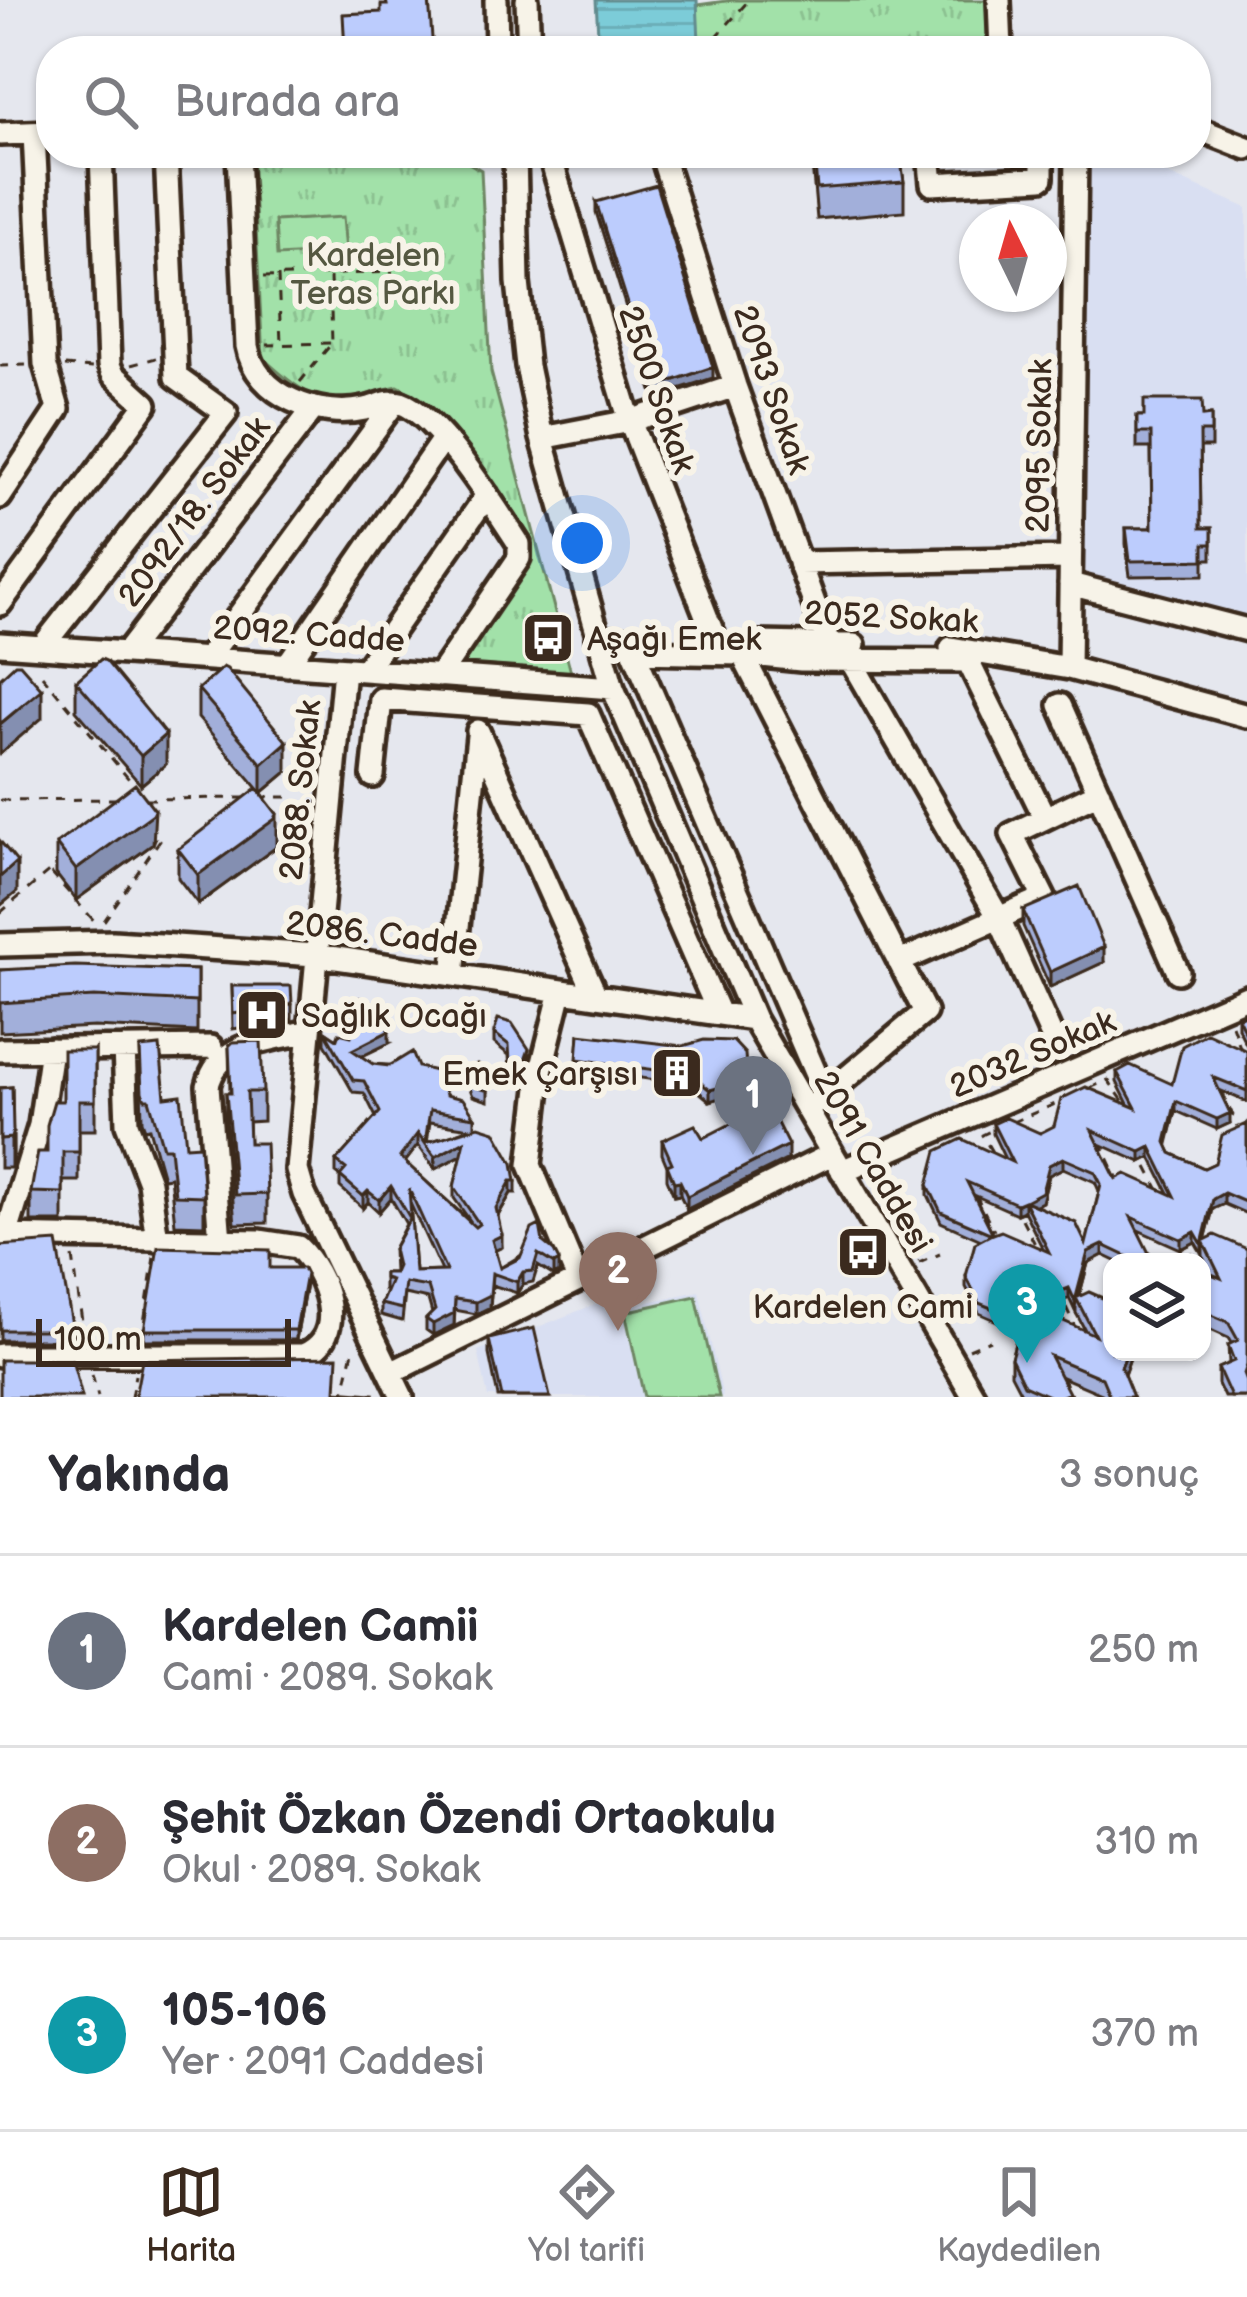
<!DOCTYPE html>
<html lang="tr">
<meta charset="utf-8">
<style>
:root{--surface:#fff;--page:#f2f2f3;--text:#2b2b33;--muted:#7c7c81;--line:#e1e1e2;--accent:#3b2a1e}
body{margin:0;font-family:"Balsamiq Sans",sans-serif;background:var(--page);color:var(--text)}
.controls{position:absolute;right:36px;bottom:36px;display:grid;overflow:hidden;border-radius:24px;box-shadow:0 3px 9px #0004}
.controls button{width:108px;height:108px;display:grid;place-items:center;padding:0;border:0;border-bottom:3px solid var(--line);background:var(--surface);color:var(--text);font:60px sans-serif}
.compass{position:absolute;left:959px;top:204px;width:108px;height:108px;border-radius:50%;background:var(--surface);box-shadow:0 3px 9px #0004;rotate:355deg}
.scale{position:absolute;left:36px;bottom:30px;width:255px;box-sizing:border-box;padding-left:12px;border:6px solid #3b2a1e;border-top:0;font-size:33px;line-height:42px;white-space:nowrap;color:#3b2a1e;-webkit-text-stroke:9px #f7f3e8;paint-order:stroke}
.you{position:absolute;left:582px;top:543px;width:42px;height:42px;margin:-30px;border:9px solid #fff;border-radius:50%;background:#1a73e8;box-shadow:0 0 0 18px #1a73e833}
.badge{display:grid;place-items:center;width:78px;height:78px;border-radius:50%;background:var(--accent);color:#fff;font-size:39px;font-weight:700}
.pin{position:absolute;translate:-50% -99px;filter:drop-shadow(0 3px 6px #0008)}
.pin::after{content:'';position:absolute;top:63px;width:42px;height:36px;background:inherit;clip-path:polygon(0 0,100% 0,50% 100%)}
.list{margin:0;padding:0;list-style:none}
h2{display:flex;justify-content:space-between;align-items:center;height:156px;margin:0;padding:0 48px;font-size:51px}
h2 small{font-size:39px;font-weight:400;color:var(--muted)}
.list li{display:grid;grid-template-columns:78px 1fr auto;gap:36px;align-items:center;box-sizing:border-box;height:192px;padding:0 48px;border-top:3px solid var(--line)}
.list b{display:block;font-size:45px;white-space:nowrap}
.list p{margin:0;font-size:39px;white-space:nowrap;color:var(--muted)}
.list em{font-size:39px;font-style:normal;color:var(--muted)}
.icon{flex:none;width:66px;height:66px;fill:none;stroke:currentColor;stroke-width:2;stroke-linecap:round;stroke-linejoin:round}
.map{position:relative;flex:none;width:1247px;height:1397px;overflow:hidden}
.search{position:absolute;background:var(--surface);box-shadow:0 3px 9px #0004;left:36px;right:36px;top:36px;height:132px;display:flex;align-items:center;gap:30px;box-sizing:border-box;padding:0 42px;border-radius:48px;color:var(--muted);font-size:45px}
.sheet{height:732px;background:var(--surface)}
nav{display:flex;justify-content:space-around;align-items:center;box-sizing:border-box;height:168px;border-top:3px solid var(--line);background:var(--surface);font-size:33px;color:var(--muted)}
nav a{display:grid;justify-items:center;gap:6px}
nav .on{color:var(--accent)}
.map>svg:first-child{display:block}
.built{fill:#d9dff2}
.park{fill:url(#park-tufts);stroke:#6e8664;stroke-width:3}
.garden{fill:#a2e1a9;stroke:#6e8664;stroke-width:3}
.water{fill:url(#water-rules);stroke:#628b8e;stroke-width:3}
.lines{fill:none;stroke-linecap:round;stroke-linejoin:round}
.minor-casing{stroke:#3b2a1e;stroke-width:30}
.path{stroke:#3b2a1e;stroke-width:3;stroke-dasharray:9 9;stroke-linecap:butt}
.minor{stroke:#f7f3e8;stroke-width:21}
.wall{fill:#a2afda;stroke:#3b2a1e;stroke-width:3;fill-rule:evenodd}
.shaded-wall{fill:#848fb1;stroke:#3b2a1e;stroke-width:3}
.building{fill:#bcccfd;stroke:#3b2a1e;stroke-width:3;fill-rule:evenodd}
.labels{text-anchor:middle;stroke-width:12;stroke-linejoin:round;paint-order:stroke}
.park-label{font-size:33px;fill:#555841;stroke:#f7f3e8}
.street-label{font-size:33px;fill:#3b2a1e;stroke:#f7f3e8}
.poi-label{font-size:33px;fill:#3b2a1e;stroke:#f7f3e8;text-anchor:start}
</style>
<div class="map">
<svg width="1247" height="1397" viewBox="0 0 1247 1397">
<defs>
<pattern id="park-tufts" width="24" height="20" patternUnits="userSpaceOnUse" patternTransform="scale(3)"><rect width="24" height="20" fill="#a2e1a9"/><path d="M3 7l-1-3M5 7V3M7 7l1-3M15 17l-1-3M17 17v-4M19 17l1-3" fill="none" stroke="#8cc191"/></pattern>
<pattern id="water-rules" width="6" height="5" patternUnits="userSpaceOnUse" patternTransform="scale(3)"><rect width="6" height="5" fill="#7cccd8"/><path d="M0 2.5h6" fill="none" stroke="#6cafb9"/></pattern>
</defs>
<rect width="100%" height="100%" fill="#e5e7ee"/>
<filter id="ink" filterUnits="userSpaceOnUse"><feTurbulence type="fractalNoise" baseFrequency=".00833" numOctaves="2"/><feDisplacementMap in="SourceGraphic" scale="24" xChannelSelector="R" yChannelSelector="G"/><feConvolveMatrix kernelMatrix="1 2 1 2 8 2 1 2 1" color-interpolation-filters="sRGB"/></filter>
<g filter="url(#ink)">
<!-- built -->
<path class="built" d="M1096 153H1119L1247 208V617L1088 581 1080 573 1085 160Z
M699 1291 723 1397H488L478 1351 603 1301 605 1311Z"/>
<!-- park -->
<path class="park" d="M733 0H988L989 45 986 51H694L690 6Z
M252 153H451L481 170 491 372 571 672 459 664 526 553 518 520 413 394 398 386C381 389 366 396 349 399 315 406 287 380 263 358Z"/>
<!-- garden -->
<path class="garden" d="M343 217 346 252 277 256 275 221Z
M696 1296 719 1397H644L625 1312Z"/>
<!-- water -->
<path class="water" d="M596 0H697L699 42 599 51Z"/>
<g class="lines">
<!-- minor casing -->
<g class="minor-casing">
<path id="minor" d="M496 0 497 51
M527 0 529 51
M999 0 1001 51
M1196 128 1247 148
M0 134 51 132
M238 153 247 346C256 397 320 419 365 409 377 407 388 399 401 403 439 416 497 510 519 544V558L439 676
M515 153 518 282 527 366 542 438 613 688 754 1019 974 1397
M549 153 630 421 716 641
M661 153 735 386 829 644
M929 153 932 184 1042 178V153
M542 438 630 421 735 386
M0 497 58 409 45 364 34 133
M799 563 1070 558
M1070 584 1247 630
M0 604 146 404 113 374 109 365 101 153
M597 638 656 640
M759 643 854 645
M0 644 613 688
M42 647 226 413 176 377 166 153
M951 648 1069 668 1247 716
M126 653 313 409
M742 654 925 1012 815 1104
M207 659 395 402
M850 659 999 918 1054 1041
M287 665 443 439
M1069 668 1076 153
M344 669 297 1170 304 1194 402 1397
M365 670 487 495
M1060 705 1178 972
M478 731 596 996
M373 776 381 699 588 714 719 1014
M0 945 113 942 316 955 754 1019
M899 962 1044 898 1012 834 1099 792
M453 975 478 736
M561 991 541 1071 530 1165 578 1280
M124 1048 127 1124 149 1182 157 1240
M0 1050 211 1047
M826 1098 634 652 742 654 801 660 968 661 1045 818
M842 1171 1247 997
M0 1236 259 1241 298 1247C326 1274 350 1336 303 1355H0
M6 1236 40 1125 51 1049
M220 1241 208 1086C218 1041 270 1041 309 1031
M391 1373 832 1154"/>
</g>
<!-- path -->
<path class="path" d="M704 51 749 0
M278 276 281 343
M264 277 393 272
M267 345 330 343
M131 365 156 358
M0 366 26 365
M65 366 92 368
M300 382 332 343 330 277
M42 675 133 784
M260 797H291
M146 799 244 798
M0 800 118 799
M51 873 97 924
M0 913 58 864
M104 921 160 840 155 835
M1232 1025 1241 1050
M1090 1088 1108 1080 1126 1105
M1222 1092 1238 1126
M1013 1122 1060 1102
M1101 1142 1117 1177
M992 1152 982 1135 993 1130
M1147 1167 1160 1192
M976 1195 994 1231
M1022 1219 1035 1244
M1191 1252 1196 1262
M73 1257 84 1336
M919 1263 940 1254
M1013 1286 1024 1310
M1066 1307 1075 1327
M142 1336 154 1257
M969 1349 990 1340
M1202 1349 1205 1354
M92 1375 98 1397
M1063 1377 1072 1397
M131 1397 135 1375
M343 1397 354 1346"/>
<!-- minor -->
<use href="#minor" class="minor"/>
</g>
<!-- wall -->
<path class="wall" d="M811 153H900L904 182V211L817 219Z
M596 202 713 378 654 397 596 212Z
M1211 415V447H1200L1201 528H1212V559H1204V575L1130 576 1126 544V528H1152L1151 448H1137V416Z
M76 681 166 764 141 785 76 710Z
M198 689 287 772 262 793 198 718Z
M155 839 153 844 76 900 56 874V844Z
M277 844 275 848 198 904 178 878V849Z
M1023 910 1104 962 1050 987 1023 926Z
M0 970H197V1032L94 1027 0 1032Z
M232 986 292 1004V1019L233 1029Z
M1247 1014V1046L1238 1028V1018Z
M325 1031 337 1039 389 1043 362 1056 373 1064 418 1067 446 1095 475 1117V1127L516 1181V1193H511L498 1216 502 1247 495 1250 500 1268 543 1242 559 1273 554 1276 538 1266 533 1282 523 1284 517 1293 492 1285 490 1307 476 1314 455 1310 454 1325 433 1335 426 1330V1319L432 1313 428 1299 405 1294 402 1321 381 1315V1304L387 1290H384V1273H394L393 1249 406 1224 391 1198 379 1212 368 1202 363 1208 340 1187V1176L336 1173V1161L376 1117 364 1093 353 1092 325 1043ZM430 1122 471 1128 427 1143ZM418 1145 435 1169 462 1155 454 1187V1198L471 1222 405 1162ZM410 1203 441 1271 415 1272Z
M494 1033 529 1059 521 1082 510 1072 509 1055 494 1043Z
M579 1034 746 1078 740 1092 710 1101 691 1085 577 1069Z
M229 1046 263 1092V1121L248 1122 249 1143 267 1194V1223L235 1224 226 1123V1093H230Z
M140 1048 165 1097 186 1146 204 1196V1225L175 1224 170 1177 163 1178 149 1128 145 1129 142 1121Z
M95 1050V1130H79V1181H63V1222H31V1192L47 1152 63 1101Z
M1247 1051V1102L1219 1090 1230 1123 1217 1129 1176 1111 1167 1145 1171 1153 1204 1168 1215 1163 1247 1124V1214L1224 1204 1213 1209 1205 1240 1247 1249V1397H1224L1218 1384V1368L1229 1363 1228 1345 1231 1343 1228 1338 1202 1326V1270L1211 1274 1203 1257V1249L1202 1254 1195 1242 1181 1249 1138 1230 1149 1262H1118L1103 1255 1088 1263 1079 1297 1112 1352H1132L1124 1375 1133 1397H1103L1102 1394 1060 1376 1069 1397H1023L1011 1374V1358L1021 1322 1011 1327 979 1313 966 1287V1276L981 1240 941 1222 928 1195V1185L1005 1159 993 1134V1124L1040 1133 1129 1106 1117 1082V1072L1172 1084ZM1098 1143 1141 1162 1151 1157 1169 1193 1116 1179ZM1063 1168 1095 1182 1099 1191 1086 1244 1036 1205 1042 1202 1049 1175ZM974 1195 1017 1214 1024 1211 1043 1249 993 1234ZM1012 1286 1054 1305 1069 1298 1075 1311 1076 1307V1313L1085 1330 1031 1320 1024 1311Z
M467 1071 488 1073V1101L473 1096 467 1081Z
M12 1087 13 1160 11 1168H0V1088Z
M703 1138 788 1159 687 1209 680 1195 674 1196 667 1179V1166L662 1154V1140Z
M0 1246 73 1330V1340H0Z
M270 1268 306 1284 296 1340H144V1330Z
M489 1339 550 1397H498L489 1354Z
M1168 1352H1195L1183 1358Z"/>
<!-- shaded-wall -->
<path class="shaded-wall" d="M713 367V378L654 397V387Z
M42 689V718L0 754V724Z
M166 734V764L141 785V756Z
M287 742V772L262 793V764Z
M155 810 153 844 76 900V870Z
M277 814V844L275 848 198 904V875Z
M17 862V892L0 906V877Z
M1104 947V962L1050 987V972Z
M389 1031V1043L352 1061V1050Z
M529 1049V1059L521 1082V1072Z
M746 1067V1078L740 1092 710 1101V1090Z
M1176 1101V1111L1166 1152V1142Z
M1230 1113V1123L1217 1129V1119Z
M13 1131V1160L11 1168V1138Z
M418 1133V1145L400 1169V1157Z
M465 1141V1153L435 1169V1157Z
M788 1145V1159L687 1209V1196Z
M1151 1147V1157L1141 1162V1152Z
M1063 1158V1168L1049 1175 1042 1202 1028 1209 1025 1201 1049 1165Z
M511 1181V1193L496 1219V1208Z
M680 1181V1195L674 1196V1182Z
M391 1186V1198L379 1212V1200Z
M368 1191V1202L363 1208V1196Z
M1224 1193V1204L1213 1209 1204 1244 1203 1241 1202 1254V1244L1213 1199Z
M1024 1201V1211L1017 1214V1204Z
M1195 1232V1242L1181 1249V1239Z
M502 1235V1247L492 1252V1240Z
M1103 1245V1255L1088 1263 1078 1301 1076 1298 1075 1311V1301L1088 1252Z
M1149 1253V1262H1135V1260Z
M559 1261V1273L554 1276V1264Z
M523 1272V1284L517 1293V1282Z
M492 1273 490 1307 476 1314V1302Z
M306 1274V1284L296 1340V1330Z
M1069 1288V1298L1054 1305V1294Z
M455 1299 454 1325 433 1335V1324Z
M1024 1310V1321L1011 1327V1316Z
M1127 1352H1132L1121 1383V1367Z"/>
<!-- building -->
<path class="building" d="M386 0H429L433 51H345L343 14 381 12V5H387Z
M814 153H900L904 182 817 189Z
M656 185 713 367 654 387 596 202Z
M1144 400H1202L1203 416 1211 415V432H1200L1201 528H1212V544H1204V560L1130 561 1126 528H1152L1151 433H1137V416H1144Z
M101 659 106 661 166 734 141 756 76 681Z
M15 664H20L42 689 0 724V678Z
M223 667 227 669 287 742 262 764 198 689Z
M135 784 155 810 153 814 76 870 56 844Z
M257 788 277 814 275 819 198 875 178 849Z
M0 841 17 862 0 877Z
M1079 886 1104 947 1050 972 1023 910Z
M75 966 197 970V1002L94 997 0 1003V970Z
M232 986H291L292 1004 233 1014Z
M360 998 374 1003 389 1031 352 1050 373 1064 389 1066 412 1052 418 1067 440 1072 446 1095 463 1099 475 1117 430 1110 425 1143 418 1133 400 1157 475 1227 479 1224 454 1187 465 1141 435 1157 425 1143 479 1126 495 1131 513 1163 516 1181H511L496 1208 502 1235 492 1240 500 1268 520 1258 532 1229 540 1225 543 1242 554 1251 559 1261 554 1264 538 1254 533 1271 523 1272 517 1282 492 1273 490 1295 476 1302 455 1299 454 1313 433 1324 426 1319 435 1310 428 1287 405 1283 402 1309 381 1304 391 1280 384 1278V1273H394L397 1266 393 1249 410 1218 391 1186 379 1200 368 1191 363 1196 340 1176 346 1169 336 1161 380 1112 364 1081 353 1080 325 1031 337 1039 339 1033 351 1036ZM409 1189 446 1271 415 1272Z
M1247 1014V1036L1238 1018Z
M498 1019 512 1023 529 1049 521 1072 510 1062 509 1045 494 1033Z
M1207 1033 1247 1051V1091L1213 1077 1230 1113 1217 1119 1176 1101 1166 1142 1171 1153 1204 1168 1215 1163 1222 1135 1247 1124V1203L1224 1193 1213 1199 1202 1244 1195 1232 1181 1239 1131 1217 1149 1253 1135 1260 1103 1245 1088 1252 1075 1301 1069 1288 1054 1294 1005 1273 1024 1310 1011 1316 979 1303 966 1276 975 1243 992 1234 941 1212 928 1185 937 1151 962 1139 1012 1162 993 1124 1006 1118 1040 1133 1054 1126 1061 1099 1086 1087 1136 1108 1117 1072 1130 1065 1172 1084 1182 1046ZM1092 1130 1141 1152 1151 1147 1175 1196 1126 1174 1116 1179ZM1063 1158 1095 1172 1101 1184 1086 1244 1076 1223 1025 1201 1042 1192 1049 1165ZM967 1182 1017 1204 1024 1201 1049 1252 1001 1231 993 1234Z
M579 1034 683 1046 704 1040 733 1041 745 1054 746 1067 740 1082 710 1090 691 1075 577 1059Z
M261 1041 263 1092H247L249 1143H265L267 1194 235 1195 226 1093H231L229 1046 233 1042Z
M160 1046 165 1097 181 1095 186 1146 200 1145 204 1196 175 1195 170 1148H163L149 1099H145L142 1092 140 1048Z
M63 1050H95V1101H79V1152H63V1193L31 1192 38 1152H47V1125L54 1101H63Z
M477 1064 488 1073V1091L473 1086 467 1071Z
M12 1087 13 1131 11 1138 0 1139V1088Z
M768 1105 788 1145 687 1196 680 1181 674 1182 667 1165 672 1163 662 1140 695 1125 703 1138Z
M1215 1235 1247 1249V1365L1244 1374 1247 1382V1397H1231L1218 1368 1234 1361 1228 1345 1238 1340 1228 1322 1202 1311V1270L1221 1278 1203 1241Z
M57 1242 73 1330H0V1246Z
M158 1247 270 1250V1268H303L306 1274 296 1330H144Z
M1171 1257 1183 1262H1161Z
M1089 1292 1112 1302V1352H1127L1121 1367 1133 1397H1110L1102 1378 1050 1356 1069 1393 1060 1397H1051L1024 1385 1011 1358 1025 1307 1031 1320 1045 1313 1095 1335 1076 1298Z
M534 1328 550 1397H502L489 1339Z
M338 1357 336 1391 374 1394 373 1397H135L142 1360Z
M0 1360H72L82 1397H0Z"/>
</g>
<!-- icons -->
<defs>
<g id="bus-square" transform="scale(2.7)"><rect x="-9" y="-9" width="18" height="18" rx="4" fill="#3b2a1e" stroke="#f7f3e8"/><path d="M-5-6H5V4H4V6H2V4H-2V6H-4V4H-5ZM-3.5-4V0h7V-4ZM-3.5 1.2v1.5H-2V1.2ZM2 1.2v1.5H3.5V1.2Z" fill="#fff"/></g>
<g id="hospital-square" transform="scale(2.7)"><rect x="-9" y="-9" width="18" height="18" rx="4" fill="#3b2a1e" stroke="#f7f3e8"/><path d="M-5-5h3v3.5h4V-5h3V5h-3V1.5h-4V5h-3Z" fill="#fff"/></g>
<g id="building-square" transform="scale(2.7)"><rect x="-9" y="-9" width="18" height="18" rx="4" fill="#3b2a1e" stroke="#f7f3e8"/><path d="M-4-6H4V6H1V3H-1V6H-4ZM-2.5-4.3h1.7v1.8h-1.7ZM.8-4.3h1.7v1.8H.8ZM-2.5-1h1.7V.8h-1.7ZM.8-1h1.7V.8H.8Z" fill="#fff"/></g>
</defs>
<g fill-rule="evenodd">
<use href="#bus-square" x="548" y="638"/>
<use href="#hospital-square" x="262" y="1015"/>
<use href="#building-square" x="677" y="1073"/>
<use href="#bus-square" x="863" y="1252"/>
</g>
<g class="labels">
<!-- park labels -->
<g class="park-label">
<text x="373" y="266">Kardelen<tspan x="373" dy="38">Teras Parkı</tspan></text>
</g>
<!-- street labels -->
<g class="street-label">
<text transform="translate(658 389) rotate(71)" y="12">2500 Sokak</text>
<text transform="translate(773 389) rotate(71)" y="12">2093 Sokak</text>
<text transform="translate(1038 446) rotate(-89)" y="12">2095 Sokak</text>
<text transform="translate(193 511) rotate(-53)" y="12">2092/18. Sokak</text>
<text transform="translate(891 616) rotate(3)" y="12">2052 Sokak</text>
<text transform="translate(309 633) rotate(4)" y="12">2092. Cadde</text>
<text transform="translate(299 790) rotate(-84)" y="12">2088. Sokak</text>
<text transform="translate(382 933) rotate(7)" y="12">2086. Cadde</text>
<text transform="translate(1032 1053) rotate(-23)" y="12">2032 Sokak</text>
<text transform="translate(874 1161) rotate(60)" y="12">2091 Caddesi</text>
</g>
<!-- poi labels -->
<g class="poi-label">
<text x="587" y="650">Aşağı Emek</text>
<text x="301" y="1027">Sağlık Ocağı</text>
<text x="638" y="1085" text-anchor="end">Emek Çarşısı</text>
<text x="863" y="1318" text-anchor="middle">Kardelen Cami</text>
</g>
</g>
</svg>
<div class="controls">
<button><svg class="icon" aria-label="layers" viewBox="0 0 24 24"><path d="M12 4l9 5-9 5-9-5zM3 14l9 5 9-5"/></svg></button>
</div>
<svg class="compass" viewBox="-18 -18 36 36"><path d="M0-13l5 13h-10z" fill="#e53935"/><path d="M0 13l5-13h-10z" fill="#7c7c81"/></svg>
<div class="scale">100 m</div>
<div class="you"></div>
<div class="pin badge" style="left:753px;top:1155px;background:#6b7280">1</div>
<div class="pin badge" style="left:618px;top:1331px;background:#8d6e63">2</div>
<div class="pin badge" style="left:1027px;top:1363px;background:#0f9aa8">3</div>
<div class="search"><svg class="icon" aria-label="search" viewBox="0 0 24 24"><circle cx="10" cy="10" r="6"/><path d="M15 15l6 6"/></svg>Burada ara</div>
</div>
<section class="sheet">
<h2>Yakında<small>3 sonuç</small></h2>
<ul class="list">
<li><span class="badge" style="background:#6b7280">1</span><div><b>Kardelen Camii</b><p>Cami · 2089. Sokak</p></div><em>250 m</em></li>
<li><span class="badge" style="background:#8d6e63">2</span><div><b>Şehit Özkan Özendi Ortaokulu</b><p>Okul · 2089. Sokak</p></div><em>310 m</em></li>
<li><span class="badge" style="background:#0f9aa8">3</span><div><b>105-106</b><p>Yer · 2091 Caddesi</p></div><em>370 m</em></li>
</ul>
</section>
<nav>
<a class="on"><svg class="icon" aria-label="map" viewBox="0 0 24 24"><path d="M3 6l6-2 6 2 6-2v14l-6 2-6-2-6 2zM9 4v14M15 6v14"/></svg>Harita</a>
<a><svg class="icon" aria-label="directions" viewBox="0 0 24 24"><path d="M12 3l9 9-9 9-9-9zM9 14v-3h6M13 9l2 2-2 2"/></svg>Yol tarifi</a>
<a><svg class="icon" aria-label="saved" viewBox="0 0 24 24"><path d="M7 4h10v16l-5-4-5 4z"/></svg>Kaydedilen</a>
</nav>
